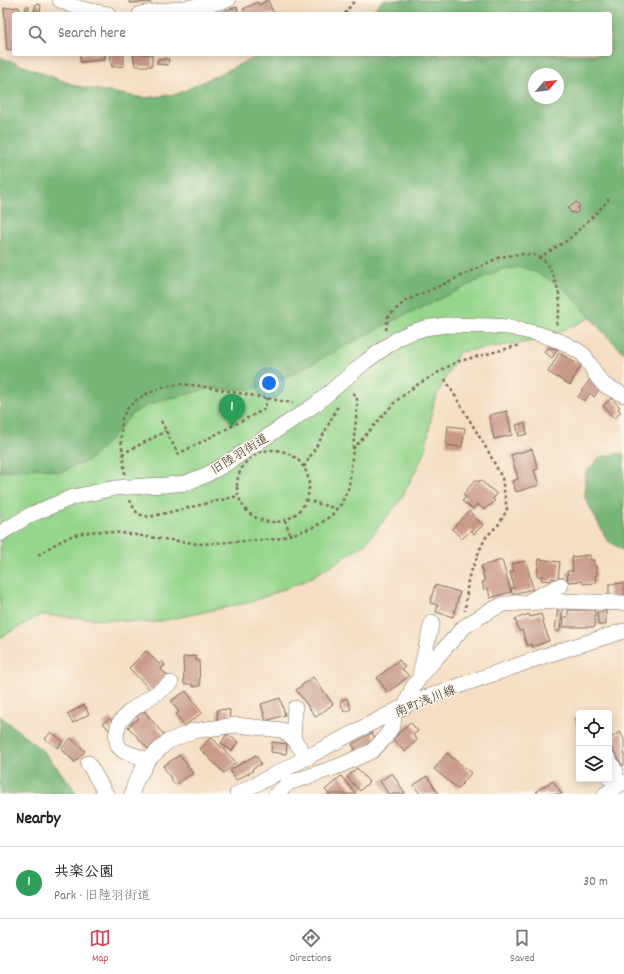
<!DOCTYPE html>
<meta charset="utf-8">
<style>
:root{--surface:#fff;--page:#f2f2f2;--text:#202124;--muted:#757577;--line:#e0e0e0;--accent:#d1495b}
body{margin:0;font-family:Dekko,"Klee One",sans-serif;background:var(--page);color:var(--text)}
.controls{position:absolute;right:12px;bottom:12px;display:grid;overflow:hidden;border-radius:4px;box-shadow:0 2px 10px #0003}
.controls button{width:36px;height:36px;display:grid;place-items:center;padding:0;border:0;border-bottom:1px solid var(--line);background:var(--surface);color:var(--text);font:20px sans-serif}
.compass{position:absolute;left:528px;top:68px;width:36px;height:36px;border-radius:50%;background:var(--surface);box-shadow:0 2px 10px #0003;rotate:62deg}
.you{position:absolute;left:269px;top:383px;width:14px;height:14px;margin:-10px;border:3px solid #fff;border-radius:50%;background:#1a73e8;box-shadow:0 0 0 6px #1a73e833}
.badge{display:grid;place-items:center;width:26px;height:26px;border-radius:50%;background:var(--accent);color:#fff;font-size:13px;font-weight:700}
.pin{position:absolute;translate:-50% -33px;filter:drop-shadow(0 1px 2px #0008)}
.pin::after{content:'';position:absolute;top:21px;width:14px;height:12px;background:inherit;clip-path:polygon(0 0,100% 0,50% 100%)}
.list{margin:0;padding:0;list-style:none}
h2{display:flex;justify-content:space-between;align-items:center;height:52px;margin:0;padding:0 16px;font-size:17px}
h2 small{font-size:13px;font-weight:400;color:var(--muted)}
.list li{display:grid;grid-template-columns:26px 1fr auto;gap:12px;align-items:center;box-sizing:border-box;height:72px;padding:0 16px;border-top:1px solid var(--line)}
.list b{display:block;font-size:15px;white-space:nowrap}
.list p{margin:0;font-size:13px;white-space:nowrap;color:var(--muted)}
.list em{font-size:13px;font-style:normal;color:var(--muted)}
.icon{flex:none;width:22px;height:22px;fill:none;stroke:currentColor;stroke-width:2;stroke-linecap:round;stroke-linejoin:round}
.map{position:relative;flex:none;width:624px;height:794px;overflow:hidden}
.search{position:absolute;background:var(--surface);box-shadow:0 2px 10px #0003;left:12px;right:12px;top:12px;height:44px;display:flex;align-items:center;gap:10px;box-sizing:border-box;padding:0 14px;border-radius:4px;color:var(--muted);font-size:15px}
.sheet{height:124px;background:var(--surface)}
nav{display:flex;justify-content:space-around;align-items:center;box-sizing:border-box;height:56px;border-top:1px solid var(--line);background:var(--surface);font-size:11px;color:var(--muted)}
nav a{display:grid;justify-items:center;gap:2px}
nav .on{color:var(--accent)}
.map>svg:first-child{display:block}
.green{fill:#95d58c;stroke:#688055}
.forest{fill:#78b678;stroke:#5a704b;fill-rule:evenodd}
.building{fill:#c89888}
.lines{fill:none;stroke-linecap:round;stroke-linejoin:round}
.minor-casing{stroke:#7c6958;stroke-width:16}
.path{stroke:#7c6958;stroke-width:2.5;stroke-dasharray:3 3;stroke-linecap:butt}
.minor{stroke:#fff;stroke-width:15}
.labels{text-anchor:middle;stroke-width:3;stroke-linejoin:round;paint-order:stroke}
.street-label{font-size:13px;fill:#3b2a1e;stroke:#fbf7ec}
</style>
<div class="map">
<svg width="624" height="794" viewBox="0 0 624 794">
<rect width="100%" height="100%" fill="#fbf7ec"/>
<filter id="ink" filterUnits="userSpaceOnUse"><feTurbulence type="fractalNoise" baseFrequency=".025" numOctaves="2"/><feDisplacementMap in="SourceGraphic" scale="8" xChannelSelector="R" yChannelSelector="G"/><feConvolveMatrix kernelMatrix="1 2 1 2 8 2 1 2 1" color-interpolation-filters="sRGB"/></filter>
<filter id="wash" filterUnits="userSpaceOnUse"><feTurbulence type="fractalNoise" baseFrequency=".012" numOctaves="4" result="noise"/><feDisplacementMap in="SourceGraphic" scale="16" xChannelSelector="R" yChannelSelector="G"/><feGaussianBlur stdDeviation="0.9" result="paint"/><feColorMatrix in="noise" values="0 0 0 0 0 0 0 0 0 0 0 0 0 0 0 0 0 1.4 0 .05"/><feComposite in="paint" operator="in"/></filter>
<g filter="url(#wash)">
<rect width="100%" height="100%" fill="#f5dec3"/>
<!-- green -->
<path class="green" d="M540 199 624 303 541 340 459 352 434 401 425 452 401 499 364 545 307 580 251 602 152 623 40 615 0 638V463Z"/>
<!-- forest -->
<path class="forest" d="M383 0H624V353L603 332 580 305 563 288 540 274 522 267 502 269 465 287 404 315 283 379 252 389H209L162 400 148 405 132 414 106 444 89 460 61 472 39 468 3 471 0 472V57L76 86 144 98 177 94 262 54H610V14H369ZM534 74H558V98H534Z
M623 453 624 454V551L607 540 585 498V474L600 457Z
M0 716 44 752 71 785 77 794H0Z"/>
<g id="blocks">
<!-- building -->
<path class="building" d="M129 0H151V2L130 3Z
M268 0 274 14H246L243 9 258 2 259 5Z
M36 4 41 5 40 12 34 11Z
M26 6H29L28 14H25Z
M19 7 20 14H14V50H7L4 8Z
M237 7 239 14H218L217 13Z
M80 54H105V60L80 62Z
M110 54H124V66L112 67Z
M133 54H152V66H135Z
M158 59H169L168 65 157 64Z
M577 202 580 207 577 208 579 211 575 214 574 212 571 213 568 208Z
M547 348 558 349 552 358 544 352Z
M559 353 581 366 570 385 548 372Z
M590 379 601 387 594 397 590 393 585 401 578 397Z
M611 398 620 407 618 409 621 412 614 418 603 406Z
M507 411 512 435 494 439 489 415Z
M525 423 527 434 519 436 516 425Z
M448 426 465 428 462 447 446 445Z
M532 449 538 469 534 470 539 485 516 492 512 481 518 479 511 455Z
M475 480 479 482 480 480 497 494 493 499 495 501 490 506 489 505 484 510 477 504 473 509 462 501 466 497 463 495Z
M469 511 483 525 474 534 471 530 462 539 452 529Z
M590 555V560H594V566H596L597 575 595 576 596 583 583 584 582 581 568 582 567 571H573L572 557Z
M539 559 560 562 558 579 552 578 551 581 541 580 542 576H537Z
M502 560 511 592 490 598 488 588 484 590 482 582H485L481 566Z
M526 561 533 589 512 594 511 588H514L510 572 514 571 512 564Z
M624 583V597L609 598V584Z
M435 585 460 592 453 617 436 612 438 605 430 603Z
M558 607H563L560 631H555Z
M568 610H595V627H563L564 617H568Z
M602 610H606V625H598L597 612H603Z
M529 614 530 617 541 614 549 641 532 647 531 644 527 646 522 630 519 631 515 619Z
M146 651 159 664 162 661 165 665 161 669 169 677 153 693 129 668Z
M196 656V660H199L200 686 193 687V684H184L183 657Z
M399 660 405 667 402 669 409 676 388 693 377 678Z
M313 677 333 704 316 717 296 690Z
M186 691 202 713 184 726 176 714 179 712 171 701Z
M280 698 285 715 266 721 261 704Z
M347 698 351 709 344 712 340 701Z
M84 705 89 714 73 723 67 714Z
M218 709 230 710 229 721 217 720Z
M144 711 164 735 148 749 128 727 139 718 137 716Z
M110 718 115 725 109 730 103 723Z
M579 718V735H578L575 719Z
M410 722 418 731 413 735 417 740 405 752 393 739Z
M51 732 63 741 58 748 45 739Z
M620 732 624 739V765L623 766 609 744V739Z
M372 733 376 741 356 751 352 744Z
M227 734 238 742 232 751 221 743Z
M211 737 236 762 224 773 200 749Z
M71 738 85 751 75 762 61 749Z
M272 742 287 744 286 754 271 752Z
M447 753 471 773 458 789 434 769Z
M180 755 193 773 175 785 163 766Z
M256 755 261 764 252 769 253 771 236 780 230 770Z
M357 768 369 782 360 791 347 777Z
M392 773 405 793 403 794H388L380 781Z
M341 776 356 794H329L325 790Z
M427 776 438 793 436 794H420L414 785Z
M553 781 562 794H538L536 791Z"/>
</g>
</g>
<g filter="url(#ink)">
<use href="#blocks" fill-opacity="0" stroke="#7c6958" stroke-width="1"/>
<g class="lines">
<!-- minor casing -->
<g class="minor-casing">
<path id="minor" d="M60 0C76 9 91 11 108 14
M140 14 207 5 228 0
M0 534 7 529 30 515 73 497 115 488 144 486 166 485 186 483 206 475 224 465 316 404 365 362 397 339 409 333 425 328 446 325 491 326 508 327 539 334 554 339 562 342 575 349 584 355 598 378 604 385 624 395
M531 600 561 585
M420 674 432 622
M405 706 412 689 420 677 444 649 464 627 489 611 504 604 559 601 624 603
M293 738 295 708
M609 759 616 772 609 778
M148 760 123 751 118 746 116 735 119 723 130 711 171 683
M88 763 106 794
M132 794 135 783 148 760 167 742 193 731 236 725 282 730 293 738 307 758
M237 794 287 768 360 729 413 702 550 654 624 631
M276 794 289 783 339 766 372 751 385 738 393 725 395 711
M605 794 624 782"/>
</g>
<!-- path -->
<path class="path" d="M345 14 348 9 355 0
M539 258 568 240 597 212 609 199
M386 330 388 317 391 314 405 301 444 284 500 257 520 254 534 255 545 261 553 274 559 294 560 306 556 326
M445 379 488 451 502 478 507 510 499 524 486 537 481 547 468 579 465 611
M161 421 178 454 265 409 267 398
M353 449 395 402 415 386 456 362 521 345
M237 486a36 36 0 1 1 72 0a36 36 0 1 1-72 0Z
M122 454 166 431
M304 467 323 435 339 404
M125 474 121 439 122 418 127 409 135 401 146 394 164 387 181 384 201 386 293 403
M130 500 132 505 138 514 149 517 238 496
M306 500 337 509
M285 520 290 534
M38 555 52 546 71 536 83 533 97 531 121 533 199 544 277 539 315 527 331 516 340 506 349 487 357 409V399L352 390"/>
<!-- minor -->
<use href="#minor" class="minor"/>
</g>
</g>
<g class="labels">
<!-- street labels -->
<g class="street-label">
<text transform="translate(239 453) rotate(-32)" y="5">旧陸羽街道</text>
<text transform="translate(425 700) rotate(-22)" y="5">南町浅川線</text>
</g>
</g>
</svg>
<div class="controls">
<button><svg class="icon" aria-label="locate" viewBox="0 0 24 24"><circle cx="12" cy="12" r="6"/><path d="M12 2v4M12 18v4M2 12h4M18 12h4"/></svg></button>
<button><svg class="icon" aria-label="layers" viewBox="0 0 24 24"><path d="M12 4l9 5-9 5-9-5zM3 14l9 5 9-5"/></svg></button>
</div>
<svg class="compass" viewBox="-18 -18 36 36"><path d="M0-13l5 13h-10z" fill="#e53935"/><path d="M0 13l5-13h-10z" fill="#757577"/></svg>
<div class="you"></div>
<div class="pin badge" style="left:232px;top:427px;background:#2e9e5b">1</div>
<div class="search"><svg class="icon" aria-label="search" viewBox="0 0 24 24"><circle cx="10" cy="10" r="6"/><path d="M15 15l6 6"/></svg>Search here</div>
</div>
<section class="sheet">
<h2>Nearby<small></small></h2>
<ul class="list">
<li><span class="badge" style="background:#2e9e5b">1</span><div><b>共楽公園</b><p>Park · 旧陸羽街道</p></div><em>30 m</em></li>
</ul>
</section>
<nav>
<a class="on"><svg class="icon" aria-label="map" viewBox="0 0 24 24"><path d="M3 6l6-2 6 2 6-2v14l-6 2-6-2-6 2zM9 4v14M15 6v14"/></svg>Map</a>
<a><svg class="icon" aria-label="directions" viewBox="0 0 24 24"><path d="M12 3l9 9-9 9-9-9zM9 14v-3h6M13 9l2 2-2 2"/></svg>Directions</a>
<a><svg class="icon" aria-label="saved" viewBox="0 0 24 24"><path d="M7 4h10v16l-5-4-5 4z"/></svg>Saved</a>
</nav>
